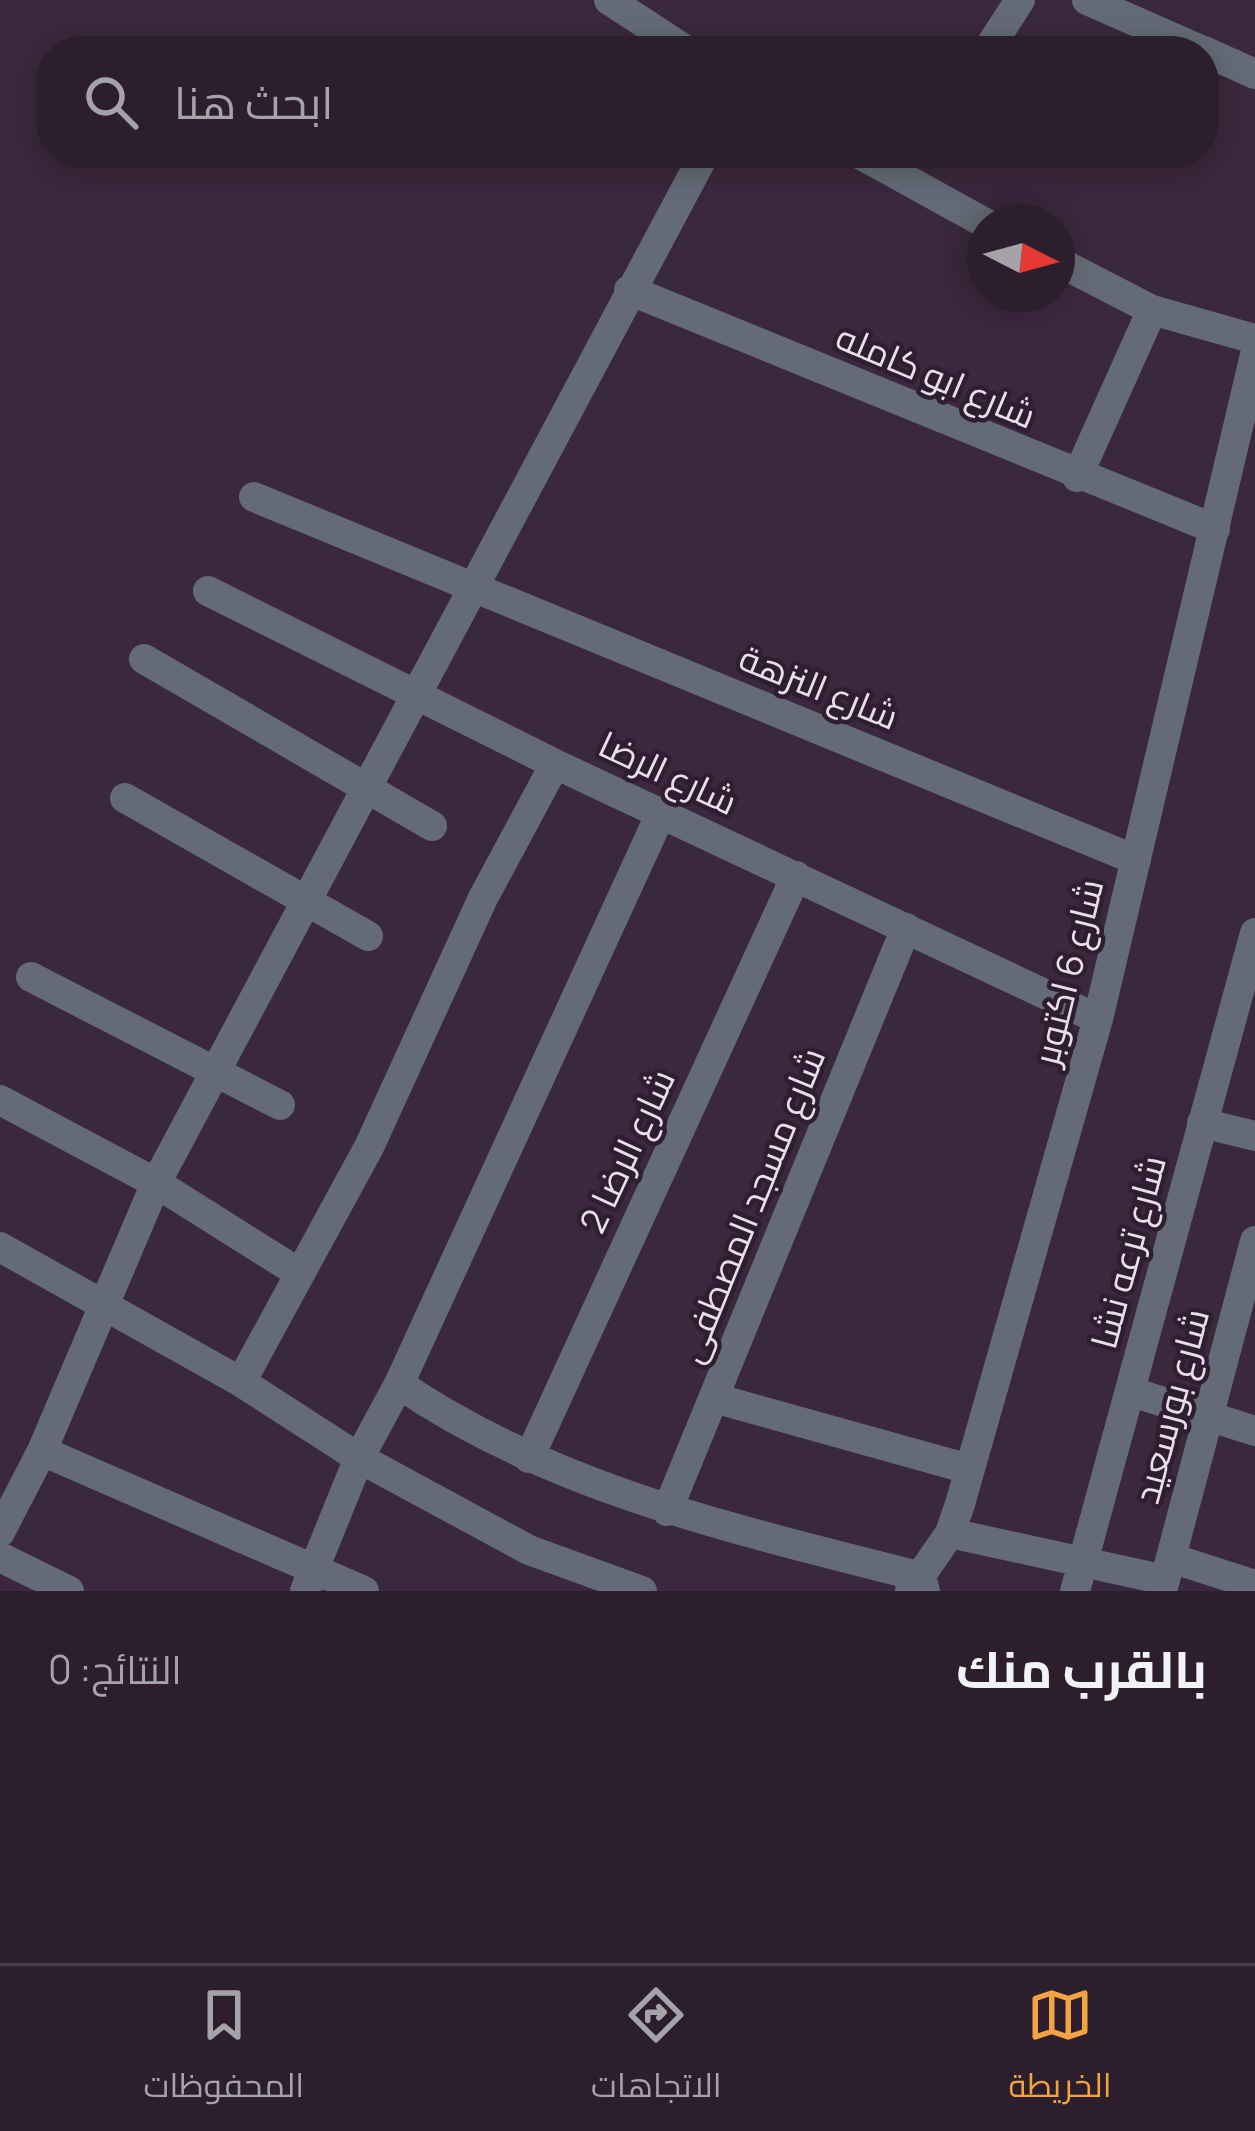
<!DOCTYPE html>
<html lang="ar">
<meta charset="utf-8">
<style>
:root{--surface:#2c1e2d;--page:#382b39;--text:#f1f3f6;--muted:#a6a2aa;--line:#483c49;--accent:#f3a442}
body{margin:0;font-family:Manrope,Cairo,sans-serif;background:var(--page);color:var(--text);direction:rtl}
.compass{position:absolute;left:967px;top:204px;width:108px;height:108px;border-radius:50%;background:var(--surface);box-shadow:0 6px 30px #0003;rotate:96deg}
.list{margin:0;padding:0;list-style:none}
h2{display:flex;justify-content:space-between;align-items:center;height:156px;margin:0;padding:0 48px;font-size:51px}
h2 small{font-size:39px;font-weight:400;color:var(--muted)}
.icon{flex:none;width:66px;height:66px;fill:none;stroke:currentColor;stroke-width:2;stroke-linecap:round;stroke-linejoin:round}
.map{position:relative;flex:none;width:1255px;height:1591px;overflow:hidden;direction:ltr}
.search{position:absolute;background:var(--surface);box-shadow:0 6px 30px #0003;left:36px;right:36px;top:36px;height:132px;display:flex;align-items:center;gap:30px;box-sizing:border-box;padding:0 42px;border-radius:48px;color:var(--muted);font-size:45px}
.sheet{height:372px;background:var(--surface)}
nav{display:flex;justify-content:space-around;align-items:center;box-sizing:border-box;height:168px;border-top:3px solid var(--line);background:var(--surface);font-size:33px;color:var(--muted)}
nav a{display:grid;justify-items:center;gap:6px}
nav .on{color:var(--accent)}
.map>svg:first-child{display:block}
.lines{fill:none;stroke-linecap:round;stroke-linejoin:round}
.minor{stroke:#646b76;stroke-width:30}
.tertiary{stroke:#646b76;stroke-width:30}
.labels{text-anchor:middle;stroke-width:9;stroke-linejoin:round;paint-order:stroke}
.street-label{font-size:36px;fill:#eadeeb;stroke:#2f1e31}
</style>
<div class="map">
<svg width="1255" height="1591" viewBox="0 0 1255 1591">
<rect width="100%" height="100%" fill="#3a283c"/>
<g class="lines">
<!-- minor -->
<path class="minor" d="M609 0 687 51
M1087 0 1203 51
M987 51 1020 0
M1204 51 1255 74
M858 153 985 223
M1057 261 1152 310 1255 339
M629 290 1215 529
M1077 477 1152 310
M254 497 1136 860
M208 591 555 764 1098 1019
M144 659 432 826
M125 798 368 936
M31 977 280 1105
M0 1100 156 1183 299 1273
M0 1247 241 1382 359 1458 529 1550 642 1591
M241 1382 369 1147 483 898 555 764
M399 1384C556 1491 740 1530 921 1577L925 1591
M1132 1392 1255 1431
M714 1398 969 1469
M42 1451 364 1591
M529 1458 796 876
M667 1511 906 928
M0 1532 42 1451 156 1183 705 153
M950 1533 1165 1580
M0 1557 69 1591
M1171 1558 1255 1585
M305 1591 359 1458 399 1384 662 811
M910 1591 950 1533 960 1504 1098 1019 1255 355
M1075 1591 1255 933"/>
<!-- tertiary -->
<path class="tertiary" d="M1202 1123 1255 1136
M1162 1591 1255 1241"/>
</g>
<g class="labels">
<!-- street labels -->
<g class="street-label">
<text transform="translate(936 376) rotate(23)" y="13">شارع ابو كامله</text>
<text transform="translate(819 687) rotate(22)" y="13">شارع النزهة</text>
<text transform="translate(668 773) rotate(25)" y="13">شارع الرضا</text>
<text transform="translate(1068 972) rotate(-76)" y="13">شارع 6 اكتوبر</text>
<text transform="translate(627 1151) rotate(-65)" y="13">شارع الرضا 2</text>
<text transform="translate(751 1205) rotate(-68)" y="13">شارع مسجد المصطفى</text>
<text transform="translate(1128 1252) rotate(-75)" y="13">شارع ترعه نشا</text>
<text transform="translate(1171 1406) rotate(-75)" y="13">شارع بورسعيد</text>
</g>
</g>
</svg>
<svg class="compass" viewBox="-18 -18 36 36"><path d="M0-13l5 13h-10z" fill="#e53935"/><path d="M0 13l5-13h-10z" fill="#a6a2aa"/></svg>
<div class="search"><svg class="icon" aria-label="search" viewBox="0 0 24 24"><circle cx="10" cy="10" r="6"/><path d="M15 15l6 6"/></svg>ابحث هنا</div>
</div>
<section class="sheet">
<h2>بالقرب منك<small>النتائج: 0</small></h2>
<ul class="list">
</ul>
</section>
<nav>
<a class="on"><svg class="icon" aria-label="map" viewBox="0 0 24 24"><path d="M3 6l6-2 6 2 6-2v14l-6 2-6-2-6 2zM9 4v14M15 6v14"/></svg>الخريطة</a>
<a><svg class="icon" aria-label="directions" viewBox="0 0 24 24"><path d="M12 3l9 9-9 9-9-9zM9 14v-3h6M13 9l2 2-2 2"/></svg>الاتجاهات</a>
<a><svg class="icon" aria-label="saved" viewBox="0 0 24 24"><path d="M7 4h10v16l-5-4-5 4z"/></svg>المحفوظات</a>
</nav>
